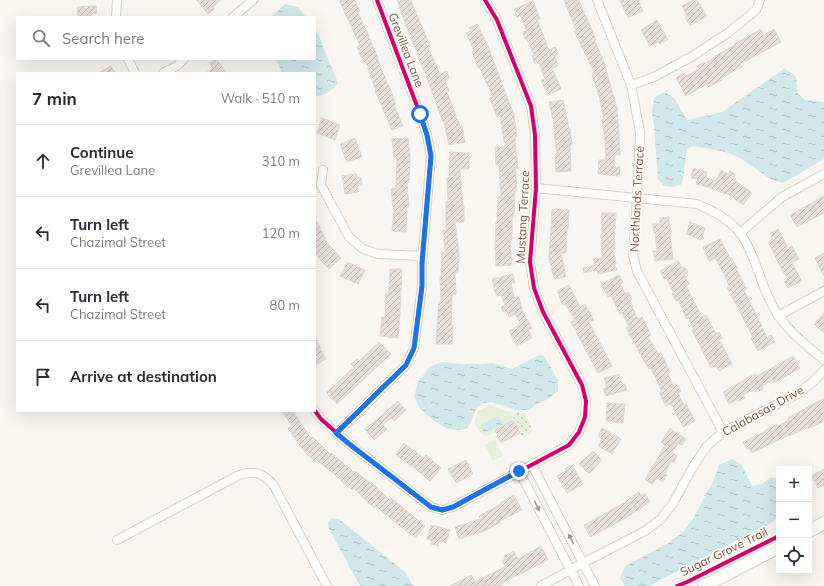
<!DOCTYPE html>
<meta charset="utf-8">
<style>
:root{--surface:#fff;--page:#f2f2f3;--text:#2b2b33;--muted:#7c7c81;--line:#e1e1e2}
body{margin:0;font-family:Mulish,sans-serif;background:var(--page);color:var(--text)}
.controls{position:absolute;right:12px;bottom:12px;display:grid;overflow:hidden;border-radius:0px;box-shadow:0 4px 16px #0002}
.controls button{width:36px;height:36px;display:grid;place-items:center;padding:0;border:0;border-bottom:1px solid var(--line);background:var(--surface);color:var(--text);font:20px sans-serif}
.stop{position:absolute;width:12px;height:12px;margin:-9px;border:3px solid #1a73e8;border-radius:50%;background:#fff}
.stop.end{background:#1a73e8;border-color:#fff;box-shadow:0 1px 4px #0008}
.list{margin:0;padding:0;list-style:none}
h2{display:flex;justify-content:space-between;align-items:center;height:52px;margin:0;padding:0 16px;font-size:17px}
h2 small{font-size:13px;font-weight:400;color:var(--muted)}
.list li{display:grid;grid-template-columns:26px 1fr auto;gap:12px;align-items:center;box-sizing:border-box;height:72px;padding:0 16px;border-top:1px solid var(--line)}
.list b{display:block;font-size:15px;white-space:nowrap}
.list p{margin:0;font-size:13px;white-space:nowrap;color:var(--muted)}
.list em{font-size:13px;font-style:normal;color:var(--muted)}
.icon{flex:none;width:22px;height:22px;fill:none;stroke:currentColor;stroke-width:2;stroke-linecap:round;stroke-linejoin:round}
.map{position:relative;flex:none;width:824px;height:586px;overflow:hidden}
.search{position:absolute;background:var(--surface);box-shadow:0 4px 16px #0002;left:16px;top:16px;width:300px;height:44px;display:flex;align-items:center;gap:10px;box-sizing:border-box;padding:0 14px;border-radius:0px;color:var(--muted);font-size:15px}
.panel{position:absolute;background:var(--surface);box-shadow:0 4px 16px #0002;left:16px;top:72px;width:300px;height:340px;border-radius:0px}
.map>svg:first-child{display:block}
.grass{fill:#e7f0db}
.park{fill:url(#park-dots)}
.water{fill:url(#water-ripples)}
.building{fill:url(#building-hatch);stroke:#e2d8d2}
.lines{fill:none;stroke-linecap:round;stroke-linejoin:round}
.street-casing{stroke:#d7d1cb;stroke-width:10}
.secondary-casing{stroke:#d9d2cb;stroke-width:14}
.street{stroke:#fefefd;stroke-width:8}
.secondary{stroke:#fefefd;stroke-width:12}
.cycleway-casing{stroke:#fffaf3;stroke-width:6}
.cycleway{stroke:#d6006c;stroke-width:4}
.oneway{fill:#a8958b}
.route{stroke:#1a73e8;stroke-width:5}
.labels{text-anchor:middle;stroke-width:3.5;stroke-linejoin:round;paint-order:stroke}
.street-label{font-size:12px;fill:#7a5c4d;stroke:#fffaf3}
</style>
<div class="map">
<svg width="824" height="586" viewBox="0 0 824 586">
<defs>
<pattern id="park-dots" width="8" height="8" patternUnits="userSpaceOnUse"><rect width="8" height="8" fill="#e7f0db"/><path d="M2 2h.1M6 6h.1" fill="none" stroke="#c0c6b4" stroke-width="1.8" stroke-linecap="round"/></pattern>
<pattern id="water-ripples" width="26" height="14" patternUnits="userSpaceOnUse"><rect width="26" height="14" fill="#d0e8ea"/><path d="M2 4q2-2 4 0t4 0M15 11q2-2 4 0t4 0" fill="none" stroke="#aebfc0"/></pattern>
<pattern id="building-hatch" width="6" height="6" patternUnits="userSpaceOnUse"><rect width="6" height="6" fill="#e6ded7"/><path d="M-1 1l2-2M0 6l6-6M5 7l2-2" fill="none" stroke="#bfb7b1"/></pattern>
</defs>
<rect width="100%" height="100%" fill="#f9f5f0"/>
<!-- grass -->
<path class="grass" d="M489 405 513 413 512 418 520 434 501 443 495 432 486 436 481 434 474 423 478 411Z
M495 440 503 456 493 461 485 445Z"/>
<!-- park -->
<path class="park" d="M524 412 533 431 529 433 530 434 523 438 513 418 514 413Z"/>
<!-- water -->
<path class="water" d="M285 4 298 7 306 17H271Z
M315 30 319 36 338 83C332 91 325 96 315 96V73H280L281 71 278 64 274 59H315Z
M785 68 796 77 798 94 805 100 824 102V159L783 183 772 180 740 158 726 152 693 146 687 149 682 184 673 187 664 186 658 179 654 125 652 114 654 98 664 92 675 99 682 112 687 120 722 112Z
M539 355 544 356 558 380V391L548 399 535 405 530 410H516L492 402 483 403 477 407 468 428C451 436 432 421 420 408 418 405 416 401 414 397L418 382 430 367 441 362 461 364H483L492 363 498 365 512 369Z
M499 416 503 424 484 433 480 425Z
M732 459 741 464 752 486 762 484 770 478H779V516L771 523 649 586H625L620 578 625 566 668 543 683 532 694 517 712 483 719 465Z
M332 518 339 519 405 572 413 586H360L329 529 328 522Z"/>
<!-- building -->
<path class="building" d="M196 0H221L213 7 214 9 208 14Z
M339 0H355L360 12H358L378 57 377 58 396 104 394 105 403 126 392 130 375 91H376L366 63H364L357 47 360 45Z
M397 0H411L430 46 428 47 440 74 447 71 449 78 445 80 449 91 447 92 460 126H462L465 142 449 145 444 122H443L427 79H428L418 58 419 57 409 34Z
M564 0H579L596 40H594L603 59 617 108 619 133 620 155H615L614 167H620L619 176 598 174 599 160H606L605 140 602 119H604L597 88H596L592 73 594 72 574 31 576 30Z
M620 0H638L643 11 628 18Z
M693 0H697L707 16 690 26 685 17 687 16 682 6Z
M533 1 540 19 537 20 549 50 555 47 558 54 555 56 558 66 552 68 561 89 548 95 541 80 545 79 539 63 535 64 532 56 534 55 527 39H525L523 32 527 31 521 16 517 18 514 9Z
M96 6 97 13 91 14V17H78L77 7Z
M657 20 668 40 660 44 658 42 650 46 641 30Z
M477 24 488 46 514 115 517 136 515 137 516 155H517L518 168H515L517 191H515L514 216H512V240H510L512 265 496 266 495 248 496 222H497L498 197H501L499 165H496L495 147H505L500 116 497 117 490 98 493 97 479 67 478 68 472 52 474 51 466 33 471 31 469 28Z
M761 29 764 35 774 29 781 42 740 64 742 67 721 78 722 80 709 87 707 84 686 96 676 78 684 73 686 76 699 69 697 66 704 62 705 63 716 57 715 56 735 45 734 44Z
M214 59H216L227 73H206L213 68 209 63Z
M111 66 115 73H98Z
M563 100 569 128H570L572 145H570L571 171 556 172 555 155H557L554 130H555L549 102Z
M322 118 340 125 335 140 317 133Z
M355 138 362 157 347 162 340 144Z
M408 138 410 156 409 183H407L409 207H407L406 232 392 231 394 208H393L391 189 396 188 397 157H394L392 139Z
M450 152 469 153V169H460L463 206H464V222H455L459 253 458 272H455L456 294H452L451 325H453L452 344H436L439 302H441L440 277H441L442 252H445L443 230H446V202H448L447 178H449Z
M693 168 707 172 706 178 716 181 721 170 728 174 730 171 735 174 733 179 752 193 743 205 726 193 725 194 711 188 696 184 698 179 691 178Z
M356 174 357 178H361L362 185 358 186V192L345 194 342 176Z
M824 196V213L797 227 790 215Z
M552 209 569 210 568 229H567L566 253H561L566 277 554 279 549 258Z
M602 213H616L615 229H614L615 249H613L616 264H614L617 270 598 274 597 270 584 273 583 268 595 265 593 259 602 258 601 234H602Z
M669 217V224H670L671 233H670L673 259 655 261 653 251H657L655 233 654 234 653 224H660V218Z
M315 218 326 239H324L341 258 329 269 315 254Z
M690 222 705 228 701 240 686 234Z
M778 229 788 248 792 246 799 259 792 263 802 281 788 288 784 282 788 280 774 255H775L768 242 773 239 770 233Z
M720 239 730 258 731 257 738 270H737L747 289 744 290 762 326H761L767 337 771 335 775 342 758 351 751 338 753 337 727 287 729 286 727 280 715 258 709 261 703 247Z
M824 253V276L815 258Z
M678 261 682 268 685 267 688 272 684 275 689 284 686 286 690 294 702 317 706 315 716 334 719 332 722 338 719 339 732 364 719 371 716 366 711 368 692 330 694 329 688 318 687 319 678 300 676 301 672 294 674 293 666 278 664 279 660 271Z
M347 262 365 270 358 284 340 276Z
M390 269H402L400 313 398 338 380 336 382 317H385L386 294H389Z
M513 274 515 283H511L514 298 518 296 523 312 532 328 528 330 532 338 517 346 509 331 520 324 515 314 509 317 507 311 503 312 501 307 505 305 501 295 496 296 492 279Z
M619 275 623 282 620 284 625 294 629 292 632 299 630 300 633 307H632L638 319 642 317 651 335 648 337 658 354 661 353 670 372 668 374 673 386 677 384 681 391 678 393 684 405 686 404 695 421 683 427 671 404 666 406 659 393 662 392 651 368 649 369 638 350 626 328 629 327 622 313 620 314 611 296 608 297 601 284Z
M569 285 580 307 585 304 594 320 589 322 612 366 598 373 571 322 575 320 565 304 563 305 557 291Z
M824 313V333L814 324Z
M315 337 326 359 315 365Z
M379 342 391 354 337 404 326 393 354 367 351 364 357 359 359 361Z
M793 356 800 368 774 383 773 380 762 386 763 389 756 392 755 389 743 395 745 398 737 402 736 400 729 404 723 392 746 379V378L756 374 757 376Z
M619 374 622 384H625L627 390 606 396 603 389 607 388 604 378Z
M824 398V421L808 429 807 427 790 436 789 435 752 453 749 448 747 449 743 442 764 432V431L777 424 778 426 789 420 788 418Z
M398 401 406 410 394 421 391 418 383 425 387 429 374 440 365 429 386 412V411Z
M607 403 625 404 623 423 606 421Z
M282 411H293L311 438 313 437 330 454 331 453 354 472 355 471 370 483 371 482 390 500 391 498 425 526 415 538 375 506 374 508 353 488 352 490 341 481V480L317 460 315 462 302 449 288 428 292 426Z
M513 420 520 433 501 443 495 430Z
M602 428 621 439 612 454 598 446 602 439 598 436Z
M670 428 686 439 682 445 678 443 672 453 677 456 674 463 671 461 665 474 667 475 663 482 656 478 653 484 645 480 665 445 661 442Z
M404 443 424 458 426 455 441 468 430 481 412 466H411L396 455Z
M593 451 602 460 589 474 579 464Z
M466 460 473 474 456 483 448 469Z
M572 465 583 484 567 493 557 476 566 471 565 469Z
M824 469V485L818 488 811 476Z
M639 492 641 496 645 493 650 502 624 519 590 537 584 525 626 502 625 501Z
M514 495 522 510 500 521 501 522 485 531 459 539 455 527 480 519 479 516 501 504 500 503Z
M431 525 450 530 446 543 439 541 438 546 431 544 432 541 427 539Z
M541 546 548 560 502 583 503 584 498 586H450L471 575 475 582 505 567 502 561 505 559 504 556 514 551 518 559Z"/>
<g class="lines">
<!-- street casing -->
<g class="street-casing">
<path id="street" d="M597 0 631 85 640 132 637 198 633 255 637 271 723 432
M116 17 117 0
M233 17 253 0
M128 59 135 73
M163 73 177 66 184 59
M631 85 654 77 691 57 728 33 756 10 760 0
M323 170 321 185 349 237 363 249 378 254 422 256
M536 188 697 204C713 211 729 219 740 233 746 240 750 251 754 260 761 278 767 299 778 315 791 334 807 346 824 360
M740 233 782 197 824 174
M778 316 824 291
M315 411 321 419 348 443 431 507 442 510 453 507 569 445 579 432 585 417 586 401 582 385 543 312 534 288 530 262 536 188 535 135 531 106 497 20 485 0
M337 433 406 365 414 348 422 286V263L431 156 427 135 420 114 377 0
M532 465 595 586
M519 471 579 586
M117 540 239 475C254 470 264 473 274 486L327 586
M541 586 583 563 645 531 661 519 673 503 694 465 707 446 723 432 797 394 814 381 824 370"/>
</g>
<!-- secondary casing -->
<g class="secondary-casing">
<path id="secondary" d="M809 531 824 523
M704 586 779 547"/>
</g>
<!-- street -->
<use href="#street" class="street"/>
<!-- secondary -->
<use href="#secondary" class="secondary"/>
<!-- cycleway casing -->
<g class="cycleway-casing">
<path id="cycleway" d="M315 411 321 419 348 443 431 507 442 510 453 507 569 445 579 432 585 417 586 401 582 385 543 312 534 288 530 262 536 188 535 135 531 106 497 20 485 0
M337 433 406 365 414 348 422 286V263L431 156 427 135 420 114 377 0
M677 586 687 582 779 536"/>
</g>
<!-- cycleway -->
<use href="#cycleway" class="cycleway"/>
</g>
<!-- one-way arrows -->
<defs><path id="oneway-solid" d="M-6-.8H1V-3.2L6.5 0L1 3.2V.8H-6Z"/></defs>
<g class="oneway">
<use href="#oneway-solid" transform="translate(537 506) rotate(63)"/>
<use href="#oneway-solid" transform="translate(571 539) rotate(-117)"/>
</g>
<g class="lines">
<!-- route -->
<path class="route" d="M420 114 427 135 431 156 422 263V286L414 348 406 365 336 433 348 443 431 507 442 510 453 507 519 471"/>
</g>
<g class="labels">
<!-- street labels -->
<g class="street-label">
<text transform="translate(406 50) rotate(69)" y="4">Grevillea Lane</text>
<text transform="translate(637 199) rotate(-87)" y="4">Northlands Terrace</text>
<text transform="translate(523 217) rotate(-87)" y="4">Mustang Terrace</text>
<text transform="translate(763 411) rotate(-29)" y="4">Calabasas Drive</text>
<text transform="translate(724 552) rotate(-26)" y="4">Sugar Grove Trail</text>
</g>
</g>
</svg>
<div class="controls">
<button>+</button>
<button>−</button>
<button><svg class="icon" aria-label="locate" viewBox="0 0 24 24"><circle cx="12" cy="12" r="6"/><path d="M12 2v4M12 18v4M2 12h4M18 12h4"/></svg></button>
</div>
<div class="stop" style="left:420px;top:114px"></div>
<div class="stop end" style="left:519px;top:471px"></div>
<div class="search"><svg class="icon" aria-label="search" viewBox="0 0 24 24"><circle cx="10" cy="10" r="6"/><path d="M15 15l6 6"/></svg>Search here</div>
<section class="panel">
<h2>7 min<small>Walk · 510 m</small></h2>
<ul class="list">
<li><svg class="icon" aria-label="ahead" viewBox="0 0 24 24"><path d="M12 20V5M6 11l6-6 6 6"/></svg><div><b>Continue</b><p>Grevillea Lane</p></div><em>310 m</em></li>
<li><svg class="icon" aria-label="left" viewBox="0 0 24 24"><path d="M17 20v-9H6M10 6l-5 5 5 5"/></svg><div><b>Turn left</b><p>Chazimal Street</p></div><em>120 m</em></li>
<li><svg class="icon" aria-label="left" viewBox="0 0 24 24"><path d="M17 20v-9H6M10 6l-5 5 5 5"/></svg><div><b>Turn left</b><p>Chazimal Street</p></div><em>80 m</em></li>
<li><svg class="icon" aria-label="arrive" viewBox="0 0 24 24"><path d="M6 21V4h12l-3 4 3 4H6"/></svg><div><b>Arrive at destination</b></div></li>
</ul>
</section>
</div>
